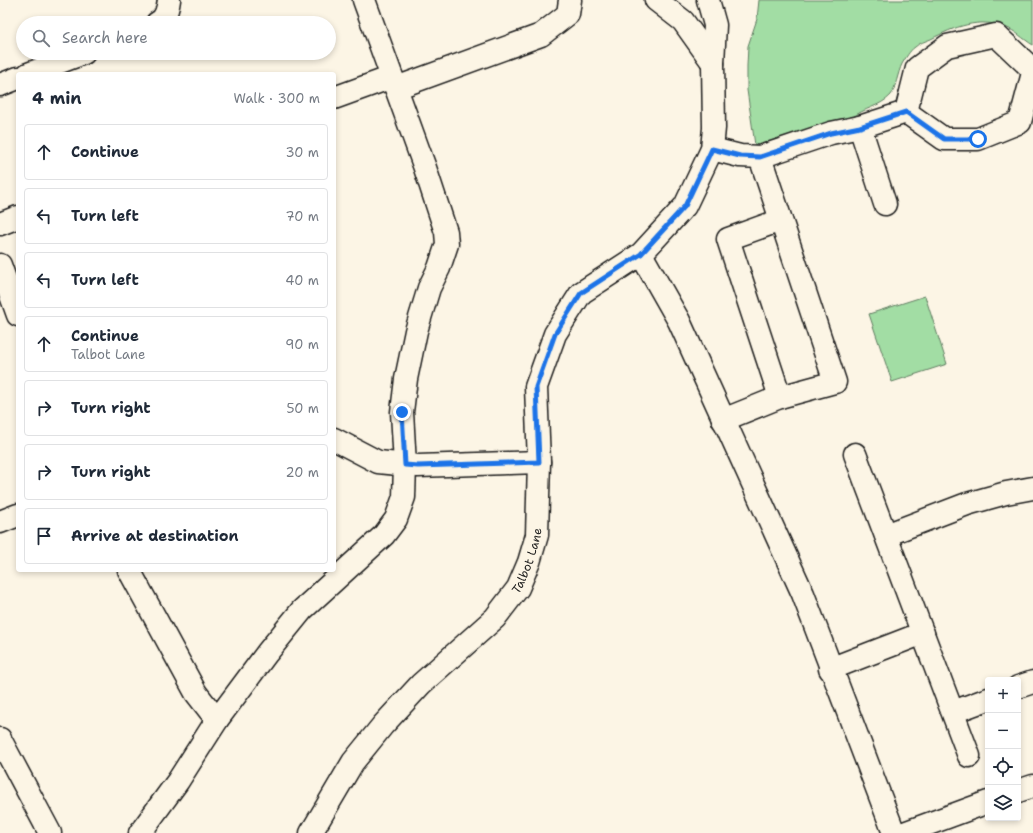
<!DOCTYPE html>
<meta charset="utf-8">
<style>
:root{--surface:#fff;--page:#f2f2f3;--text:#1f2937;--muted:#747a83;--line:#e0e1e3}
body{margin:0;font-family:"Shantell Sans",sans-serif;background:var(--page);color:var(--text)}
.controls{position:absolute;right:12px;bottom:12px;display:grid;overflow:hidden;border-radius:4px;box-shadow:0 2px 6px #0003}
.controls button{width:36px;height:36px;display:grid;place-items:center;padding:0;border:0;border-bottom:1px solid var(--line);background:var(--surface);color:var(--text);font:20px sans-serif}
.stop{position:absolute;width:12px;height:12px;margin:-9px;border:3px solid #1a73e8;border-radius:50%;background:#fff}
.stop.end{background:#1a73e8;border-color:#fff;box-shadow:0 1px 4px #0008}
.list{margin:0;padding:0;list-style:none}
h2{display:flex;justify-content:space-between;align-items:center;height:52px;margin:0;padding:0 16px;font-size:17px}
h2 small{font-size:13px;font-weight:400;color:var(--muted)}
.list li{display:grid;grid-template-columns:26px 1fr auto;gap:12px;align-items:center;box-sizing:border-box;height:56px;margin:0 8px 8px;padding:0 8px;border:1px solid var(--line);border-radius:4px}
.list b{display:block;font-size:15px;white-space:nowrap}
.list p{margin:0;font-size:13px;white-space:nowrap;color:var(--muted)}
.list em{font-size:13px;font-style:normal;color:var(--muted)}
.icon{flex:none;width:22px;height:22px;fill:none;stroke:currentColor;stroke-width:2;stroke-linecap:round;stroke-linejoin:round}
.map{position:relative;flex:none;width:1033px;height:833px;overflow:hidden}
.search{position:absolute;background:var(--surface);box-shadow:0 2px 6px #0003;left:16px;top:16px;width:320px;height:44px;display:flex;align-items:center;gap:10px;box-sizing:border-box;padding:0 14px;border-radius:22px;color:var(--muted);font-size:15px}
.panel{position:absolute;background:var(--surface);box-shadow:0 2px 6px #0003;left:16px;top:72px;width:320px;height:500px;border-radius:4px}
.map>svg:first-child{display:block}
.green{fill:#a2dda4;stroke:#5f7c60}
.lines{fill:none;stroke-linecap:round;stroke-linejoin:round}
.minor-casing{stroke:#1c1c1c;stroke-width:25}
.minor{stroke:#fcf5e5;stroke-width:22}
.route{stroke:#1a73e8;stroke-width:5}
.labels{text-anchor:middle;stroke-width:3;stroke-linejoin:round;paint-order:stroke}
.street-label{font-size:12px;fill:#1c1c1c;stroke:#fcf5e5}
</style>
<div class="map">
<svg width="1033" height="833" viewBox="0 0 1033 833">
<rect width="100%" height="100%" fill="#fcf5e5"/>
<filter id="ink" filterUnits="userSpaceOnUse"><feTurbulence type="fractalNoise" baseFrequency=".025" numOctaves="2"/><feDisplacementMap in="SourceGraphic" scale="8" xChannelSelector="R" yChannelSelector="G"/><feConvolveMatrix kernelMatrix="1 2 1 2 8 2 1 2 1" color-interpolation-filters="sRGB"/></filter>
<g filter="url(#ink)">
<!-- green -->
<path class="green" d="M759 0H1033V45C1023 39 1016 31 1005 27 979 17 954 27 931 39 926 41 919 43 915 47 910 50 905 59 902 64 898 72 895 90 891 95 880 107 863 108 852 118L762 146 755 145 747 90V66L748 46 757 19Z
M925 296 947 364 892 382 869 314Z"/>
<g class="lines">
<!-- minor casing -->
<g class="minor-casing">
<g id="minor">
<path d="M656 0 683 21 713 63"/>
<path d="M157 23C166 19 168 8 169 0"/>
<path d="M28 74 84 53"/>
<path d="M0 85 18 78"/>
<path d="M396 88 541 35 568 14 570 0"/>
<path d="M334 98 392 77"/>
<path d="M906 112 917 68 947 46 996 35 1033 70"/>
<path d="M860 127 885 204"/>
<path d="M712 149 740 156 760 157 831 133 860 127 906 112 944 139H978L1020 122 1033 73"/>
<path d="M760 157 835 382 780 397 728 239 781 220"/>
<path d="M0 224 18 217"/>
<path d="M641 254 679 321 803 594 894 833"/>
<path d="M0 265 18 315"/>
<path d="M723 420 780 397"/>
<path d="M334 439 378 462 418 466 539 462"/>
<path d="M855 454 969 756"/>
<path d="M0 522 18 515"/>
<path d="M886 535 967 504 1006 493 1033 488"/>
<path d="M129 570 196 693 217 720"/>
<path d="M830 669 923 633"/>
<path d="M1018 687 1033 682"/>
<path d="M953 712 988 699"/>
<path d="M0 739 50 833"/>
<path d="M1018 791 1033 786"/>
<path d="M140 833 178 781 217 720 267 653 302 610 384 535 396 519 404 497 405 465 402 412 406 379 416 331 429 288 439 268 447 244 446 232 425 168 364 0"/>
<path id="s1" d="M311 833 353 762 383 725 421 684 495 618 518 588 529 562 537 535 539 462 536 387 555 334 581 293 641 254 685 206 712 149 714 128 713 63 715 25 708 0"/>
<path d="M904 833 988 802"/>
</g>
</g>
<!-- minor -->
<use href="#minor" class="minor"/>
</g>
</g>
<g class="lines" filter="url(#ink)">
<!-- route -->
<path class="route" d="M402 412 405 465 418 466 539 462 536 387 555 334 581 293 641 254 685 206 712 149 740 156 760 157 831 133 860 127 906 112 944 139H978"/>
</g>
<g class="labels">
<!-- street labels -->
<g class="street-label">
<text dy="4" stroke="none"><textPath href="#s1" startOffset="352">Talbot Lane</textPath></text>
</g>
</g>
</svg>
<div class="controls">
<button>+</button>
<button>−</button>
<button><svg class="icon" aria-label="locate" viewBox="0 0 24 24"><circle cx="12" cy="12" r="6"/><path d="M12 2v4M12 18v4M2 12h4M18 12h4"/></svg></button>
<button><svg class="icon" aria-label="layers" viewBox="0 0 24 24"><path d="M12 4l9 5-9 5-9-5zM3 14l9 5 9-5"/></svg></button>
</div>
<div class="stop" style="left:978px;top:139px"></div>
<div class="stop end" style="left:402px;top:412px"></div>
<div class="search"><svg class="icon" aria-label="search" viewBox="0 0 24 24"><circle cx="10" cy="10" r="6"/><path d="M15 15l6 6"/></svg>Search here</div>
<section class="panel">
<h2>4 min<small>Walk · 300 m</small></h2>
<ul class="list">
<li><svg class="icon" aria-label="ahead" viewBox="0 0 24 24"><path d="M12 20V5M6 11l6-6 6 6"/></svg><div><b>Continue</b></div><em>30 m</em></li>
<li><svg class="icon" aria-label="left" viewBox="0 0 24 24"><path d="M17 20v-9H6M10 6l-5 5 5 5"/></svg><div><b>Turn left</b></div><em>70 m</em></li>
<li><svg class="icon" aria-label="left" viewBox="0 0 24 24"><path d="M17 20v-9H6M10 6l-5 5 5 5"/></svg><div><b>Turn left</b></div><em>40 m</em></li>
<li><svg class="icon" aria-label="ahead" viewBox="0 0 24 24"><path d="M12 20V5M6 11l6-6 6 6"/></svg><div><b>Continue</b><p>Talbot Lane</p></div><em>90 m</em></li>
<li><svg class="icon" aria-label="right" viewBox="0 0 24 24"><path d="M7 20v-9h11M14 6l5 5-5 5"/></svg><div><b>Turn right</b></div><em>50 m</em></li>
<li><svg class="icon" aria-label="right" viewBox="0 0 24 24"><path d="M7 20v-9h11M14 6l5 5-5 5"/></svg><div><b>Turn right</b></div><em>20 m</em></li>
<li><svg class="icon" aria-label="arrive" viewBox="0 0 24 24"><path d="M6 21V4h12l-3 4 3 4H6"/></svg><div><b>Arrive at destination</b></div></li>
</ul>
</section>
</div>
